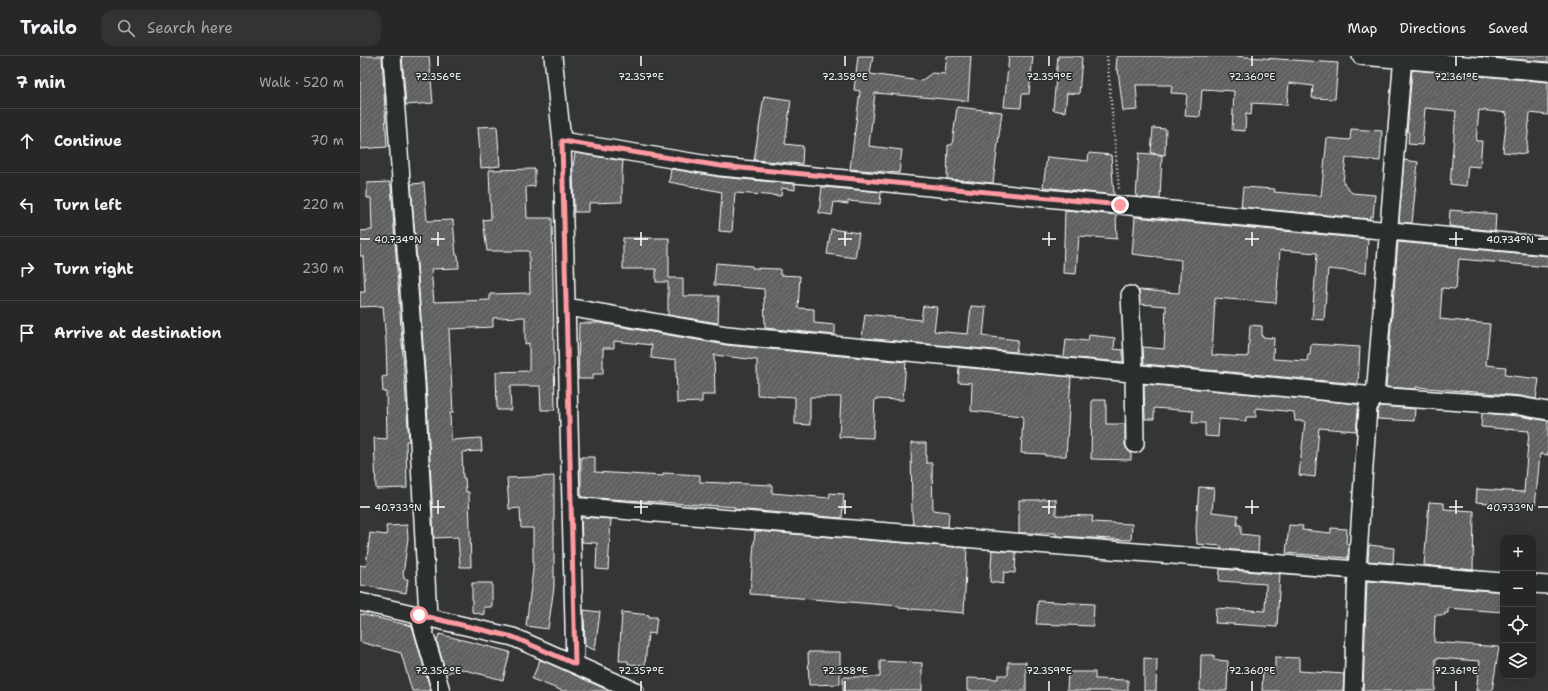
<!DOCTYPE html>
<meta charset="utf-8">
<style>
:root{--surface:#262828;--page:#323434;--text:#f1f3f6;--muted:#a4a6a8;--line:#424445}
body{margin:0;font-family:"Shantell Sans",sans-serif;background:var(--page);color:var(--text)}
.controls{position:absolute;right:12px;bottom:12px;display:grid;overflow:hidden;border-radius:8px;box-shadow:0 4px 16px #0002}
.controls button{width:36px;height:36px;display:grid;place-items:center;padding:0;border:0;border-bottom:1px solid var(--line);background:var(--surface);color:var(--text);font:20px sans-serif}
.stop{position:absolute;width:12px;height:12px;margin:-9px;border:3px solid #ff9aa2;border-radius:50%;background:#fff}
.stop.end{background:#ff9aa2;border-color:#fff;box-shadow:0 1px 4px #0008}
.list{margin:0;padding:0;list-style:none}
h2{display:flex;justify-content:space-between;align-items:center;height:52px;margin:0;padding:0 16px;font-size:17px}
h2 small{font-size:13px;font-weight:400;color:var(--muted)}
.list li{display:grid;grid-template-columns:26px 1fr auto;gap:12px;align-items:center;box-sizing:border-box;height:64px;padding:0 16px;border-top:1px solid var(--line)}
.list b{display:block;font-size:15px;white-space:nowrap}
.list em{font-size:13px;font-style:normal;color:var(--muted)}
.icon{flex:none;width:22px;height:22px;fill:none;stroke:currentColor;stroke-width:2;stroke-linecap:round;stroke-linejoin:round}
.map{position:relative;flex:none;width:1188px;height:635px;overflow:hidden}
header{display:flex;align-items:center;gap:24px;box-sizing:border-box;height:56px;padding:0 20px;background:var(--surface);border-bottom:1px solid var(--line)}
header strong{font-size:19px}
nav{display:flex;gap:22px;margin-inline-start:auto;font-size:14px}
.search{width:280px;height:36px;background:var(--page);display:flex;align-items:center;gap:10px;box-sizing:border-box;padding:0 14px;border-radius:12px;color:var(--muted);font-size:15px}
main{display:flex}
aside{flex:1;background:var(--surface)}
.map>svg:first-child{display:block}
.building{fill:url(#building-hatch);stroke:#fff}
.lines{fill:none;stroke-linecap:round;stroke-linejoin:round}
.minor-casing{stroke:#fff;stroke-width:20}
.path{stroke:#fff;stroke-width:2.5;stroke-dasharray:1 3;stroke-linecap:butt}
.minor{stroke:#2a2d2e;stroke-width:17}
.route{stroke:#ff9aa2;stroke-width:5}
.ticks{fill:none;stroke:#fff;stroke-width:1.5}
.ticks-label{font-size:10px;text-anchor:middle;fill:#fff;stroke:#2a2d2e;stroke-width:3;stroke-linejoin:round;paint-order:stroke}
</style>
<header>
<strong>Trailo</strong>
<div class="search"><svg class="icon" aria-label="search" viewBox="0 0 24 24"><circle cx="10" cy="10" r="6"/><path d="M15 15l6 6"/></svg>Search here</div>
<nav><a>Map</a><a>Directions</a><a>Saved</a></nav>
</header>
<main>
<aside>
<h2>7 min<small>Walk · 520 m</small></h2>
<ul class="list">
<li><svg class="icon" aria-label="ahead" viewBox="0 0 24 24"><path d="M12 20V5M6 11l6-6 6 6"/></svg><div><b>Continue</b></div><em>70 m</em></li>
<li><svg class="icon" aria-label="left" viewBox="0 0 24 24"><path d="M17 20v-9H6M10 6l-5 5 5 5"/></svg><div><b>Turn left</b></div><em>220 m</em></li>
<li><svg class="icon" aria-label="right" viewBox="0 0 24 24"><path d="M7 20v-9h11M14 6l5 5-5 5"/></svg><div><b>Turn right</b></div><em>230 m</em></li>
<li><svg class="icon" aria-label="arrive" viewBox="0 0 24 24"><path d="M6 21V4h12l-3 4 3 4H6"/></svg><div><b>Arrive at destination</b></div></li>
</ul>
</aside>
<div class="map">
<svg width="1188" height="635" viewBox="0 0 1188 635">
<defs>
<pattern id="building-hatch" width="6" height="6" patternUnits="userSpaceOnUse"><rect width="6" height="6" fill="#5f6162"/><path d="M-1 1l2-2M0 6l6-6M5 7l2-2" fill="none" stroke="#77797a"/></pattern>
</defs>
<rect width="100%" height="100%" fill="#333536"/>
<filter id="ink" filterUnits="userSpaceOnUse"><feTurbulence type="fractalNoise" baseFrequency=".025" numOctaves="2"/><feDisplacementMap in="SourceGraphic" scale="8" xChannelSelector="R" yChannelSelector="G"/><feConvolveMatrix kernelMatrix="1 2 1 2 8 2 1 2 1" color-interpolation-filters="sRGB"/></filter>
<g filter="url(#ink)">
<!-- building -->
<path class="building" d="M0 0H22L27 91 0 93Z
M42 0H69L73 47 46 49Z
M498 0H513L510 18 561 25 572 17 585 18 587 0H611L608 45 515 37 509 90 542 94 539 117 490 113 500 35 494 34Z
M649 0H673L669 38H662L661 52 644 51Z
M698 0H721L722 2 719 38 707 37 705 56 693 54Z
M757 0H873L978 7 975 43 952 42 953 30 929 27 927 49 892 47 891 59 886 58 885 75 872 74 874 35 842 33 840 61 825 60 827 38 811 37 812 29H776L778 54 763 55 758 14H756Z
M1118 0H1188V6Z
M1052 14 1188 26V59L1170 57 1166 98 1143 96 1147 57 1119 54 1116 85H1122L1120 111 1108 110 1106 130 1090 128 1096 55 1065 52 1062 89 1048 88 1049 76H1047Z
M404 40 431 44 425 88 443 90 442 108 394 104Z
M597 51 642 56 633 127 587 123 588 89H592Z
M137 70 140 110 121 112 118 71Z
M793 72 806 73 805 99 791 97Z
M991 73 1022 75 1020 105 986 102 983 126 992 137 1015 139 1013 161 1010 160V163L881 151 883 131 915 133 914 136 961 140 967 82 990 84Z
M215 97 263 105 262 118V146L229 147V156H214L213 112Z
M729 97 751 99 754 139 683 131 687 101 728 105Z
M779 97 802 99 800 143 776 141Z
M1044 104 1058 106 1052 167 1039 166Z
M175 113V130L166 131 167 162H192L195 354H181L180 330H150L151 354H137L136 316 169 315V287L165 288V261L133 262V271L89 273 93 357H90L91 384 121 382 122 395 102 396 103 422H105L106 436H109L111 511H100L98 481 74 482 66 328 51 128 64 127 67 165 93 164 96 199H98L99 212 71 213 74 246 130 244V238L170 237 169 195H127L123 164 131 163 129 114Z
M311 113 360 121 435 128V134L422 132 421 140 375 137 372 176 359 175 362 136 309 126Z
M30 126V129H31L49 385H46L47 432 16 433 14 382 27 383 26 336H23L22 321 27 320 26 286 23 250 0 251V236H5L3 200H0V175L12 174 11 142H7V127Z
M462 131 521 136 520 148 488 145V148L474 146 472 159 459 157Z
M705 154 756 159 757 183 719 180 716 218 703 217Z
M1090 154 1136 158 1135 175 1089 170Z
M775 161 1008 183 1006 217 968 213 964 264 952 263 957 197 920 194 916 247 855 242 852 299 888 301 890 269 902 270V281L914 282 913 303 947 305 948 299H950L951 288 1000 291 998 328 784 308 783 291 804 293 806 250 780 248 779 234 819 237 821 204 772 198Z
M471 173 499 177 495 202 467 198Z
M263 182H309V222H323V240H359L358 267 308 259V226H296V213H263Z
M1038 186 1188 200V211L1099 203 1096 233 1082 232 1080 263 1130 268 1126 309 1146 311 1145 319 1179 323 1176 343 1161 340 1056 331V333L1026 331Z
M356 207 392 210V212L420 213V219L440 220 438 252 454 253V267L475 269V279L405 272 404 233 354 229Z
M563 250 577 251 574 275 608 278 611 250 626 251 623 280 658 284 656 296 502 282 505 258 561 264Z
M219 267H240L366 289 546 306 543 344 515 343 513 382 479 381 481 341H450V369L435 368V341L397 339V304L354 299 355 339H342V346L317 347 316 303 308 304 291 302 292 289 254 285V292H243V318H233V323H218Z
M729 279 755 282 754 293 763 294V306L704 301 706 283 728 285Z
M599 311 711 321 706 400H685V398L661 397 663 360 611 355 612 327 598 326Z
M784 328 999 348 996 375 959 372 955 421 939 419 945 365H935L934 356 896 352V361H886V365L859 363 858 381 845 380V367H832L833 355 794 352V363H785Z
M732 344H746V368H765V389L767 393 771 397V404L731 403Z
M1020 350 1055 353 1054 365 1017 363 1018 354Z
M1122 357 1159 360 1188 365V399L1180 398 1175 451 1116 446 1117 433 1164 436 1169 375 1121 371Z
M551 387H566V407H572L573 454 589 456 588 471 553 468 552 459Z
M221 401H235V416L303 420V417L340 419V426L412 429V437L469 442 470 437 484 438 482 462 374 453 375 451 221 441Z
M194 420V531L188 573 166 570 173 514V472H161L160 452 149 453 147 422Z
M839 431 854 432 852 456 878 459 877 469H881V478L899 480 898 496 861 493V490L837 488 836 471Z
M682 443H696V459L733 460 732 466 772 468 771 484 696 480V477H659V444H682Z
M1069 446 1084 447V453L1114 455 1113 514 1064 509Z
M221 461 251 463 248 514 236 513 237 487 222 486Z
M47 469 48 482 43 519 44 520V523H48L46 537 0 529V509L6 510 10 477 27 479 26 470Z
M929 469 943 470 942 474 971 477V472L987 473 986 487 989 488 988 502 926 497Z
M395 475 607 492 604 557 539 552V550L390 538Z
M1009 489 1034 492 1033 507 1008 505Z
M632 494 656 496 655 517 644 516 643 528 630 526Z
M860 513 920 518 917 571 855 567 856 552 905 555 906 528 859 525Z
M1007 525 1143 536V556L1088 552V557H1085V559H1075L1074 586 1139 591 1132 635H1116L1120 605 1076 602 1075 635H1003Z
M112 527H132V551H124V559L112 556Z
M678 545 734 548 733 570 676 568Z
M224 554 240 556 235 594 225 590Z
M262 556 289 559V561H297L295 578 288 577 285 609 268 608V605H259Z
M0 558 52 570 71 635H52L41 597 0 586Z
M79 578 150 596 143 624 101 613 86 617 77 586Z
M448 596H480V628L449 629Z
M841 599H854V604L868 605 867 635H840Z
M915 601 939 602V615L984 618 983 635H902L903 613H915Z
M784 602 797 603 796 635H784Z
M180 604 186 606 250 635H203L172 623Z
M520 605 562 607V635H483V621H520Z
M648 606H666V635H607V622L638 623V619H648Z
M708 616H735V623L768 624V635H707Z"/>
<g class="lines">
<!-- minor casing -->
<g class="minor-casing">
<path id="minor" d="M32 0 56 329 68 561
M193 0 202 85 215 608
M1001 0 1188 16
M202 85 361 111 1188 190
M770 239 774 317 775 388
M207 251 367 279 1015 340 1160 350 1188 355
M211 450 1143 526
M1173 528 1188 529
M0 546 153 581 275 635
M59 559 81 635
M993 635 997 513 1008 351 1015 340 1043 0"/>
</g>
<!-- path -->
<path class="path" d="M747 0 759 133"/>
<!-- minor -->
<use href="#minor" class="minor"/>
</g>
</g>
<g class="lines" filter="url(#ink)">
<!-- route -->
<path class="route" d="M59 559 153 581 215 608 202 85 361 110 760 149"/>
</g>
<!-- ticks -->
<path class="ticks" d="M78 0V10M281 0V10M485 0V10M689 0V10M892 0V10M1096 0V10M78 176V190M281 176V190M485 176V190M689 176V190M892 176V190M1096 176V190M0 183H10M71 183H85M274 183H288M478 183H492M682 183H696M885 183H899M1089 183H1103M1178 183H1188M78 444V458M281 444V458M485 444V458M689 444V458M892 444V458M1096 444V458M0 451H10M71 451H85M274 451H288M478 451H492M682 451H696M885 451H899M1089 451H1103M1178 451H1188M78 625V635M281 625V635M485 625V635M689 625V635M892 625V635M1096 625V635"/>
<g class="ticks-label">
<text x="78" y="24">72.356°E</text>
<text x="281" y="24">72.357°E</text>
<text x="485" y="24">72.358°E</text>
<text x="689" y="24">72.359°E</text>
<text x="892" y="24">72.360°E</text>
<text x="1096" y="24">72.361°E</text>
<text x="38" y="187">40.734°N</text>
<text x="1150" y="187">40.734°N</text>
<text x="38" y="455">40.733°N</text>
<text x="1150" y="455">40.733°N</text>
<text x="78" y="618">72.356°E</text>
<text x="281" y="618">72.357°E</text>
<text x="485" y="618">72.358°E</text>
<text x="689" y="618">72.359°E</text>
<text x="892" y="618">72.360°E</text>
<text x="1096" y="618">72.361°E</text>
</g>
</svg>
<div class="controls">
<button>+</button>
<button>−</button>
<button><svg class="icon" aria-label="locate" viewBox="0 0 24 24"><circle cx="12" cy="12" r="6"/><path d="M12 2v4M12 18v4M2 12h4M18 12h4"/></svg></button>
<button><svg class="icon" aria-label="layers" viewBox="0 0 24 24"><path d="M12 4l9 5-9 5-9-5zM3 14l9 5 9-5"/></svg></button>
</div>
<div class="stop" style="left:59px;top:559px"></div>
<div class="stop end" style="left:760px;top:149px"></div>
</div>
</main>
